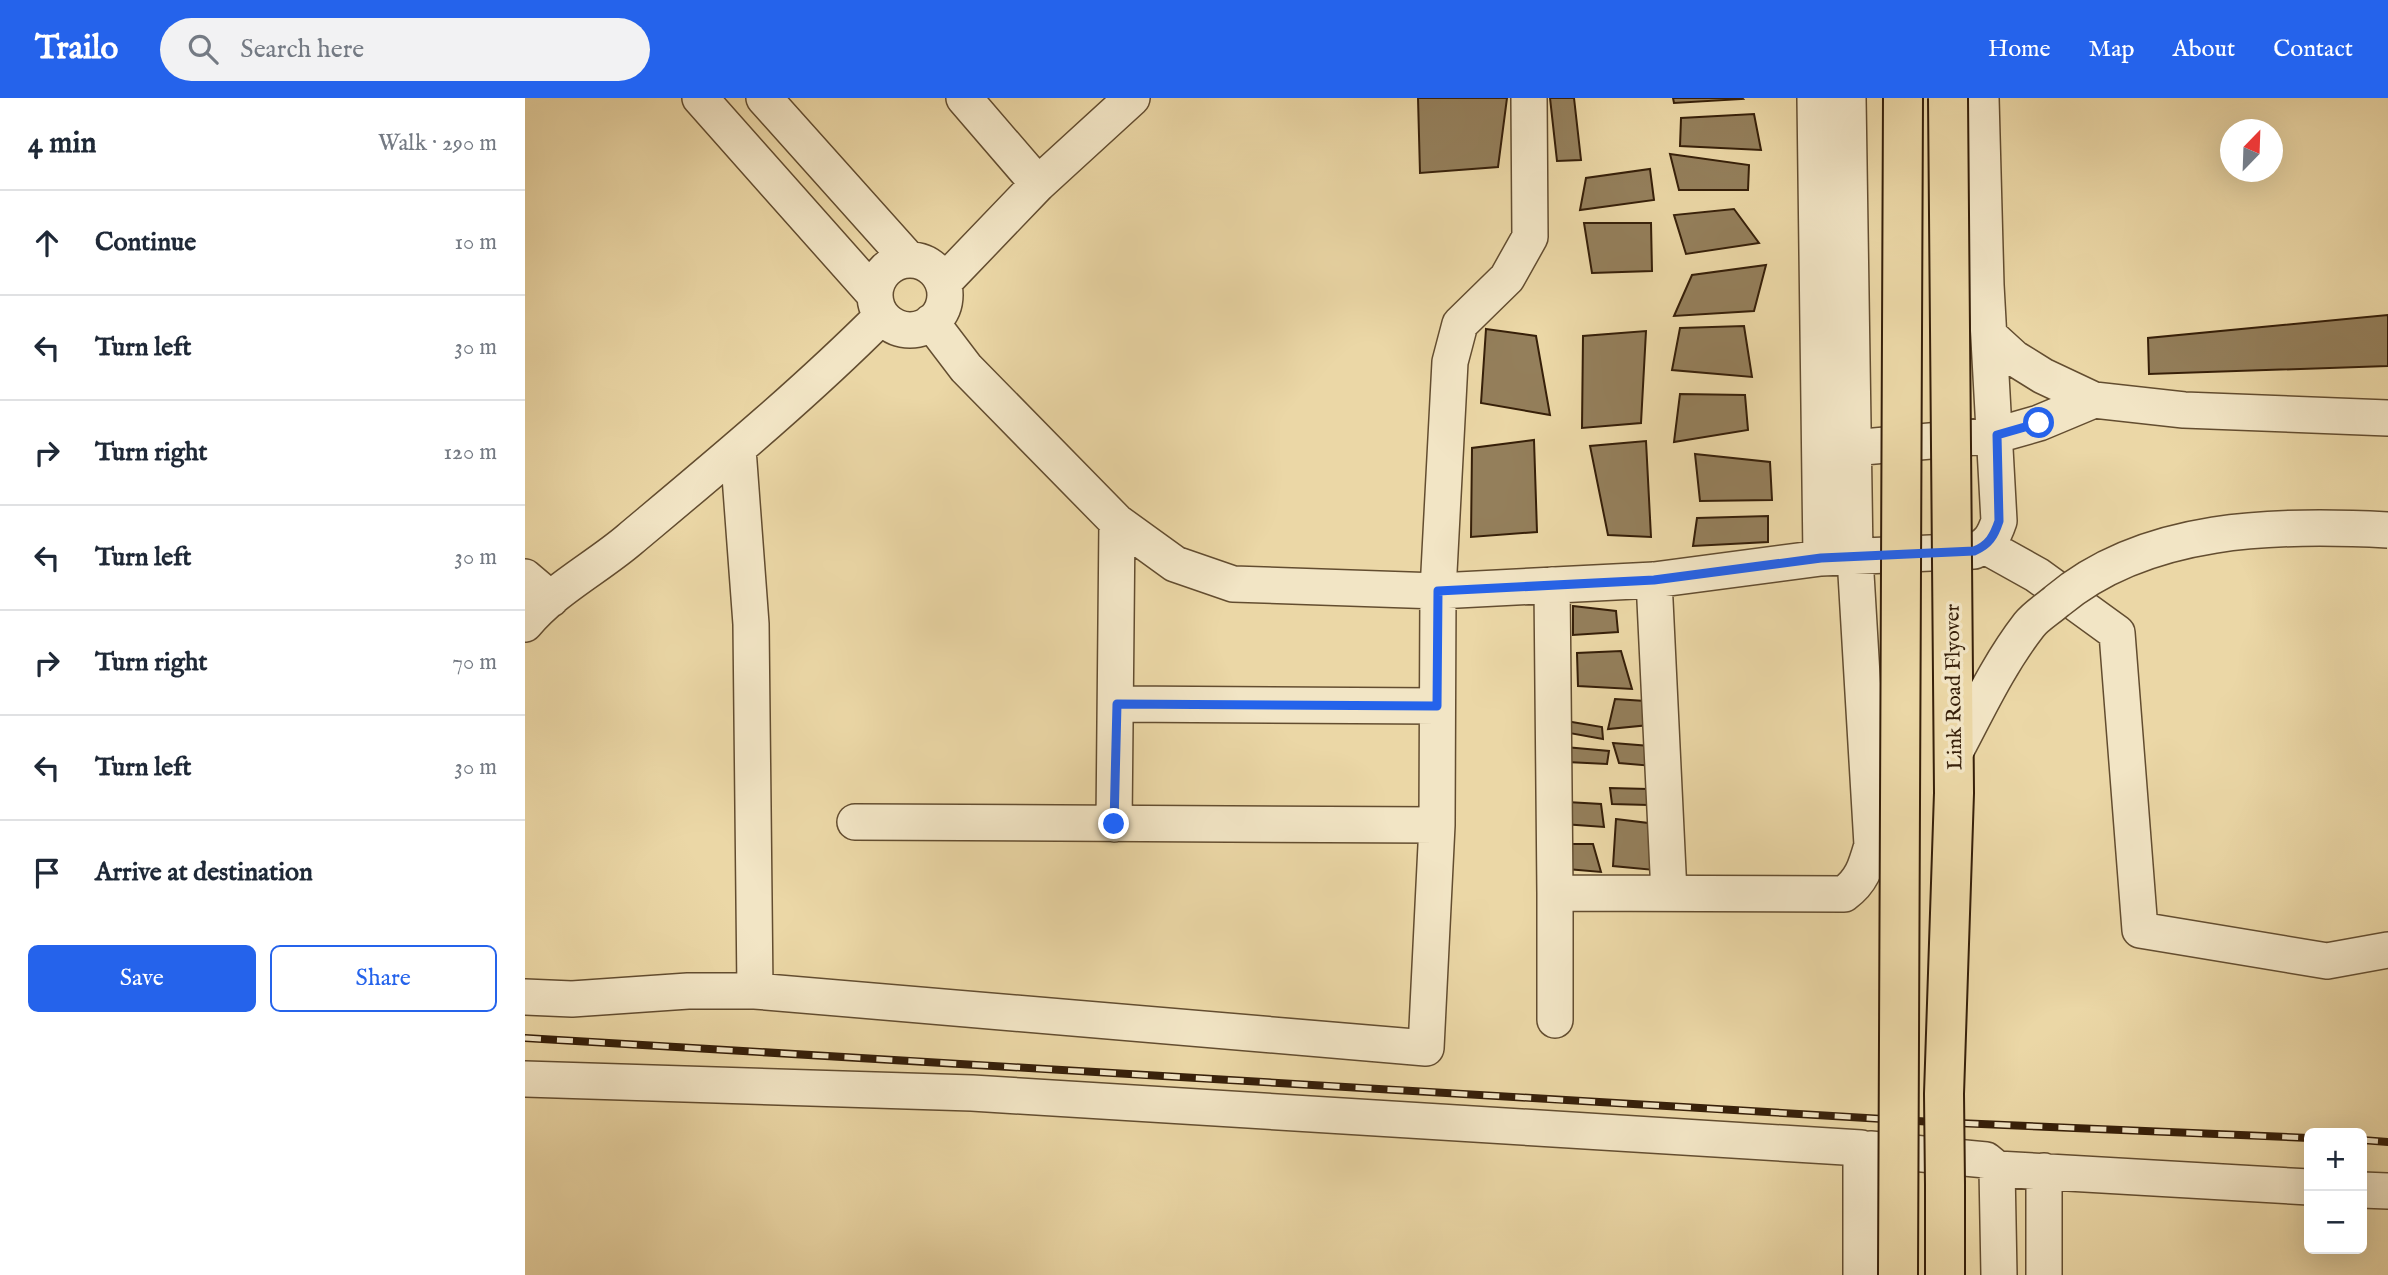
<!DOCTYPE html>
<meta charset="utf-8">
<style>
:root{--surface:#fff;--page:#f2f2f3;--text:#1f2937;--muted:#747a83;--line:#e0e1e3;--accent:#2563eb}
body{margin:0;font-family:"IM FELL English",serif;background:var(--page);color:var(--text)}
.controls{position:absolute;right:21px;bottom:21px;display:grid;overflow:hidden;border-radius:10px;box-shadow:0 7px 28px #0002}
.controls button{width:63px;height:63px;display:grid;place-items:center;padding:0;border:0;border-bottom:2px solid var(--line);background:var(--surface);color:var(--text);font:35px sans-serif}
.compass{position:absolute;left:1695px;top:21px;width:63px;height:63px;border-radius:50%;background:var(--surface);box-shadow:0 7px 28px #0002;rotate:23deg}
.stop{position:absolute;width:21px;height:21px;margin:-16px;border:5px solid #2563eb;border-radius:50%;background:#fff}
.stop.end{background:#2563eb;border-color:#fff;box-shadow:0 2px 7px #0008}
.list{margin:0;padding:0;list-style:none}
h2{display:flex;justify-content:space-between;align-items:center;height:91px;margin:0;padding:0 28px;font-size:30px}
h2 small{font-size:23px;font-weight:400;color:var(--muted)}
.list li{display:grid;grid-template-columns:46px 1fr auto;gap:21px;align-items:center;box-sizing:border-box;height:105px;padding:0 28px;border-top:2px solid var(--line)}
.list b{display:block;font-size:26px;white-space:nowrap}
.list em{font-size:23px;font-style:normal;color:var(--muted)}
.actions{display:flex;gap:14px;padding:21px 28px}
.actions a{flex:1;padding:16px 0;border:2px solid var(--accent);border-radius:10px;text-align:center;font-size:24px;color:var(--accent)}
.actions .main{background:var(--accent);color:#fff}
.icon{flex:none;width:38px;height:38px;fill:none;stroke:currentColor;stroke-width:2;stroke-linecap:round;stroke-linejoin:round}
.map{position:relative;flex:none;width:1863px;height:1177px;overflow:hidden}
header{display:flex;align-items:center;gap:42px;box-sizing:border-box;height:98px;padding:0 35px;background:var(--accent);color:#fff}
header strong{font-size:33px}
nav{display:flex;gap:38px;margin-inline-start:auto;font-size:24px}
.search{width:490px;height:63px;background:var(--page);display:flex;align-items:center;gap:18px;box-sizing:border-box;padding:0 24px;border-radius:38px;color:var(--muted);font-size:26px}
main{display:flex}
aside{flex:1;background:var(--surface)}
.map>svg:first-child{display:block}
.building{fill:#947f5b;stroke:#361f09;stroke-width:2}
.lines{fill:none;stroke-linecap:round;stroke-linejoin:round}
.minor-casing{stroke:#634d30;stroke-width:38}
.major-casing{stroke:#361f09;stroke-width:42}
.minor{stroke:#f2e5c5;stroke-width:35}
.major{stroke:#ebd7a6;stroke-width:38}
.rail-casing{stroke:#361f09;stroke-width:8}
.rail{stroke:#f2e5c5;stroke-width:5;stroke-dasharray:16;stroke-linecap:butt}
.minor-bridge-casing{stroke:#634d30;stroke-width:38;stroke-linecap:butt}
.major-bridge-casing{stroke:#361f09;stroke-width:42;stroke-linecap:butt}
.minor-bridge{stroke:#f2e5c5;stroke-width:35}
.major-bridge{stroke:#ebd7a6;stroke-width:38}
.route{stroke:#2563eb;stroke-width:9}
.labels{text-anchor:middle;stroke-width:7;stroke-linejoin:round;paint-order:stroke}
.street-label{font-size:21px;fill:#361f09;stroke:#f2e5c5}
</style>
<header>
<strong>Trailo</strong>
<div class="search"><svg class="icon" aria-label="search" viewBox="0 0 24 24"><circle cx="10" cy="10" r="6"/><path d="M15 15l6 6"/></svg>Search here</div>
<nav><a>Home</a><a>Map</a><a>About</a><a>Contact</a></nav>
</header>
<main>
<aside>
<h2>4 min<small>Walk · 290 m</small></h2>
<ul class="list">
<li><svg class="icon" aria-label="ahead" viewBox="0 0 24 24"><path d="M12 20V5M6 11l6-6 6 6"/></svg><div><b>Continue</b></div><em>10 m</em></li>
<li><svg class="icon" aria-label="left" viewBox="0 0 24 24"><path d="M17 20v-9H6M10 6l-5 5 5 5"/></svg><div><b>Turn left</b></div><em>30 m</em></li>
<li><svg class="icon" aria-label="right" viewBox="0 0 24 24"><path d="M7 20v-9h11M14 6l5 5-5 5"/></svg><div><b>Turn right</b></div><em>120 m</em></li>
<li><svg class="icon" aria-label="left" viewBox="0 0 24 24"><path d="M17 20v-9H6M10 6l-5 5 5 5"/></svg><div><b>Turn left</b></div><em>30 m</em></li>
<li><svg class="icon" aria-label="right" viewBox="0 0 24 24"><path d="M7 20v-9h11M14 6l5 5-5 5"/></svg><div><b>Turn right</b></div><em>70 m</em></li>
<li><svg class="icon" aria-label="left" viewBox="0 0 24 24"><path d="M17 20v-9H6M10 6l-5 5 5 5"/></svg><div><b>Turn left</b></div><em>30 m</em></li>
<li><svg class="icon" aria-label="arrive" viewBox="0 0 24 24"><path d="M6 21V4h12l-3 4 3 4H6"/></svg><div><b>Arrive at destination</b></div></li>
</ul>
<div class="actions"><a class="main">Save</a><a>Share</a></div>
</aside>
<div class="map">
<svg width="1863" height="1177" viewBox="0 0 1863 1177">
<rect width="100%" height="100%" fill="#ebd7a6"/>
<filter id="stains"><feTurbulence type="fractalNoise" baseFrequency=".00286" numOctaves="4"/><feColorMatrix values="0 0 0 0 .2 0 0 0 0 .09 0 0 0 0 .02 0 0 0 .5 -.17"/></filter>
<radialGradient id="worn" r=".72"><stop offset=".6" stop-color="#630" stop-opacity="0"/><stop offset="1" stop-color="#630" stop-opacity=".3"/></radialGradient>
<!-- building -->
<path class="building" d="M893 0H982L973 69 895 75Z
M1025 0H1049L1056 62 1032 63Z
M1148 0H1217L1218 1 1149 5Z
M1229 16 1236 52 1155 48 1156 20Z
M1145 56 1224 67 1223 92H1154Z
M1125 71 1129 102 1055 112 1061 80Z
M1209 111 1234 145 1161 156 1149 117Z
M1059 125H1126L1127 173 1067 175Z
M1241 167 1229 213 1149 218 1167 177Z
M1863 217V268L1624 276 1623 240Z
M1219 228 1227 279 1147 272 1155 230Z
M961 231 1011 238 1025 317 956 305Z
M1121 233 1116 325 1057 330 1058 238Z
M1155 296 1220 297 1223 332 1149 344Z
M1009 342 1012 434 946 439 947 350Z
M1121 343 1126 439 1083 437 1065 348Z
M1170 356 1245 364 1247 402 1175 403Z
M1243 418V444L1168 448 1172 420Z
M1048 508 1091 513 1093 534 1048 537Z
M1096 553 1107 591 1053 588 1052 555Z
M1090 601 1120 603 1124 627 1083 631Z
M1041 623 1077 629 1078 641 1044 635Z
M1088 645 1125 648 1128 668 1094 665Z
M1040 649 1084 653 1082 666 1042 664Z
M1085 690 1123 691V707L1087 706Z
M1042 704 1076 706 1079 729 1038 726Z
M1091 721 1123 725 1129 772 1088 768Z
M1037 746H1068L1076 774 1042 771Z"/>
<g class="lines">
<!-- minor casing -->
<g class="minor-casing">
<path id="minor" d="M175 0 350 197
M239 0 384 162
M439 0 513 86
M1290 0 1296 460
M350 197a35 35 0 1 1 70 0a35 35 0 1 1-70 0Z
M418 185 513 86 607 0
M406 224 441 270 592 424 650 466 708 486 913 493 1129 482 1296 460 1449 453C1464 447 1469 438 1474 423L1461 187 1456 0
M1466 239 1489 260 1518 278 1569 302 1659 312 1863 320
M1327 350 1472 337 1514 325 1569 302
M213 351 226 526 230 893
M1460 448 1512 477 1592 535 1615 832 1802 863 1863 852
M0 479 26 501
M1129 482 1144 795
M1027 487 1030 795
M0 526C28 492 71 470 104 442 191 369 277 298 357 218
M592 606 912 608
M330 724 912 727
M589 726 592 424
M0 899 47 901 163 893H230L901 950 912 727 913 493 925 264 935 226 982 180 1005 139 1004 0
M1030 922V795L1319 796C1337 783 1341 768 1347 747L1330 459 1323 0
M0 981 447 995 1336 1050V1177
M1345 1051 1461 1062 1472 1071 1784 1089
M1472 1071 1474 1177
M1519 1073V1177
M1837 1092 1863 1093"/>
</g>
<!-- major casing -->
<g class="major-casing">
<path id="major" d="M1420 1087V1177"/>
</g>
<!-- minor -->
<use href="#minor" class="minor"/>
<!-- major -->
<use href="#major" class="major"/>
<!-- rail casing -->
<g class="rail-casing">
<path id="rail" d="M0 940 1409 1024 1784 1040
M1837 1042 1863 1044"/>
</g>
<!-- rail -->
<use href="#rail" class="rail"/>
<!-- minor-bridge casing -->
<g class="minor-bridge-casing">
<path id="minor-bridge" d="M1429 656C1452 613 1473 567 1504 527 1511 518 1523 511 1532 503 1621 428 1752 426 1863 432"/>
</g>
<!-- major-bridge casing -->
<g class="major-bridge-casing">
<path id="major-bridge" d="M1420 1087 1419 996 1429 695 1423 0
M1373 1177 1378 0"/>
</g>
<!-- minor-bridge -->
<use href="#minor-bridge" class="minor-bridge"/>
<!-- major-bridge -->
<use href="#major-bridge" class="major-bridge"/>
</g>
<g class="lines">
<!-- route -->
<path class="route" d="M589 726 592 606 912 608 913 493 1129 482 1296 460 1449 453C1464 447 1469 438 1474 423L1472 337 1514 325"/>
</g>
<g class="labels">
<!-- street labels -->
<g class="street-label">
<text transform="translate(1428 589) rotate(-91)" y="7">Link Road Flyover</text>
</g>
</g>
<rect width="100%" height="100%" filter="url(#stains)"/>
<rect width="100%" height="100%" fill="url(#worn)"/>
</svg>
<div class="controls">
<button>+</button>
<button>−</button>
</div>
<svg class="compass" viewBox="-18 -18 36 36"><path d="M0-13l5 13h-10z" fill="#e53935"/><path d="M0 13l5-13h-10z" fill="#747a83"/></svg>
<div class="stop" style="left:1514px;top:325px"></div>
<div class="stop end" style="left:589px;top:726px"></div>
</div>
</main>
